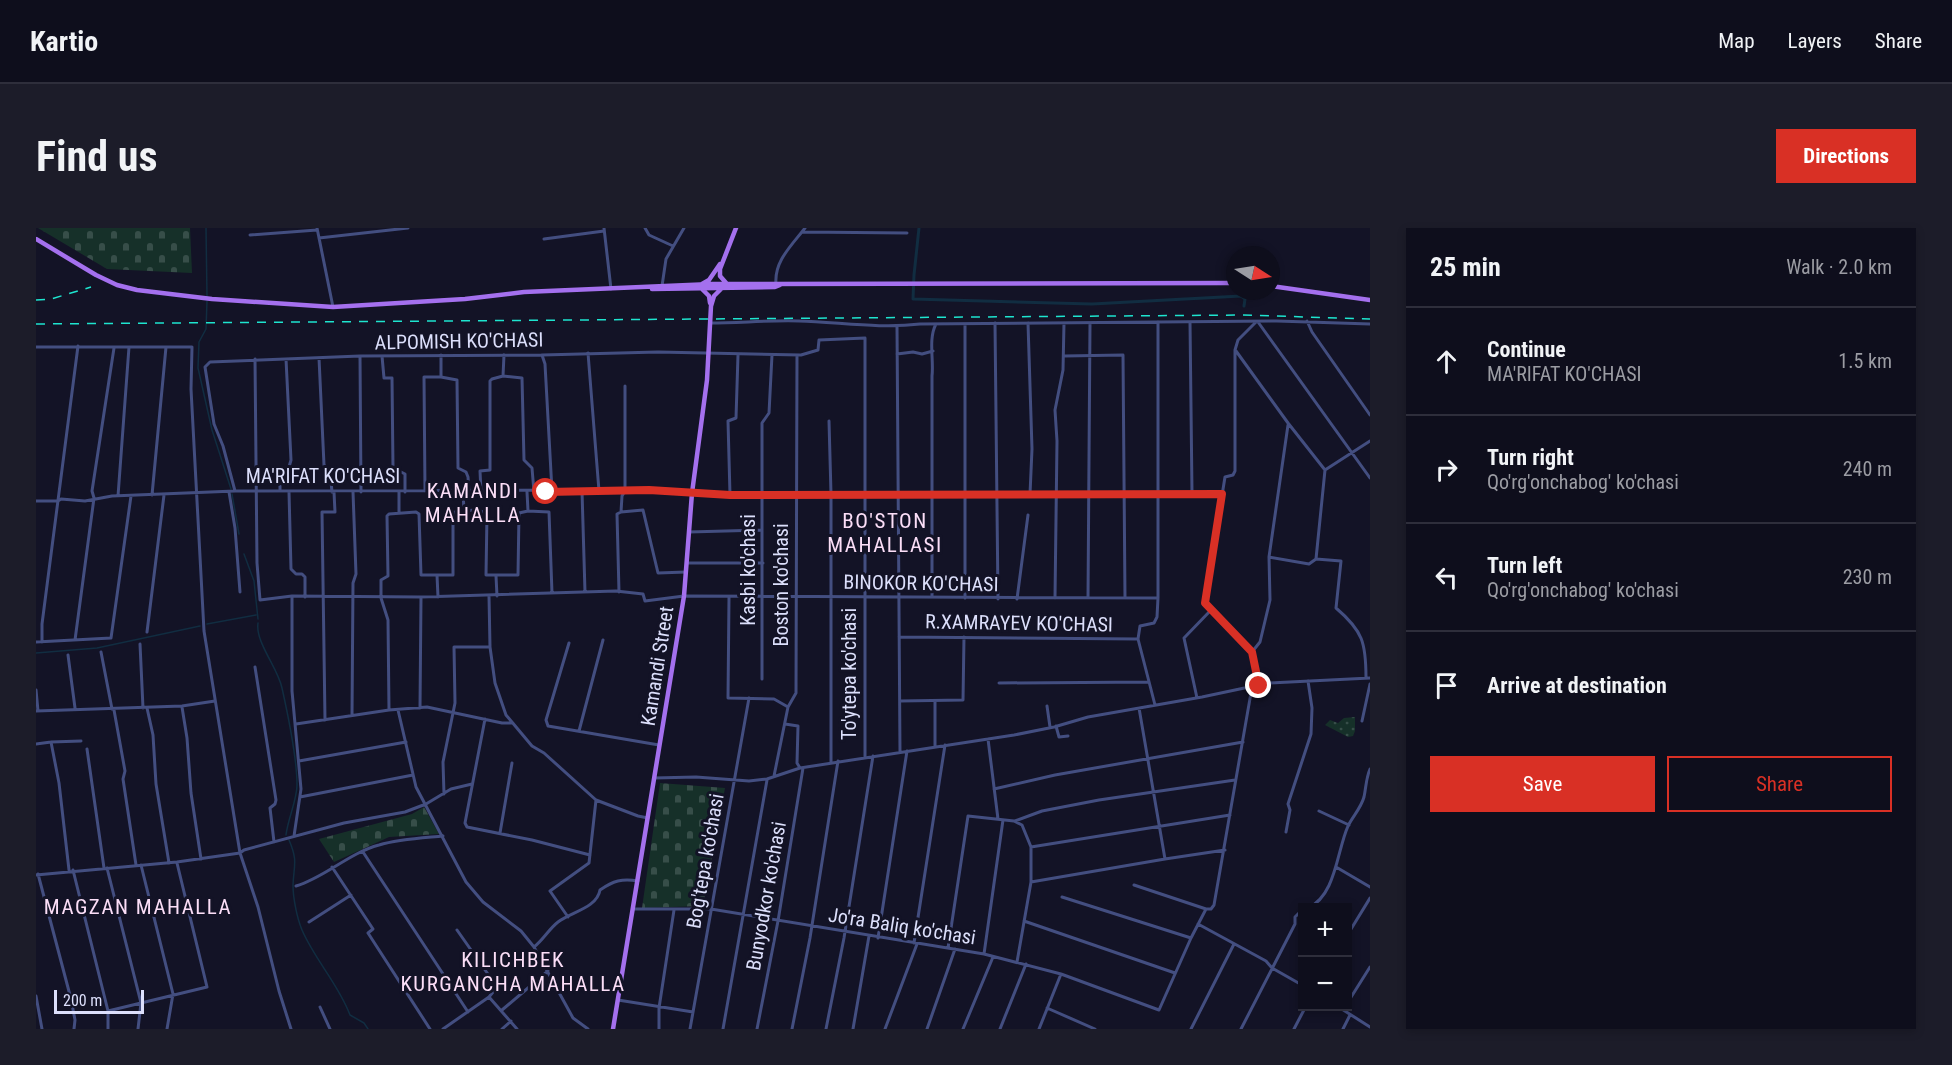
<!DOCTYPE html>
<meta charset="utf-8">
<style>
:root{--surface:#0e0e1c;--page:#1c1c29;--text:#f1f3f6;--muted:#9b9ca3;--line:#2e2e3b;--accent:#d93025}
body{margin:0;font-family:"Roboto Condensed",sans-serif;background:var(--page);color:var(--text)}
.controls{position:absolute;right:18px;bottom:18px;display:grid;overflow:hidden;border-radius:0px;box-shadow:0 3px 9px #0003}
.controls button{width:54px;height:54px;display:grid;place-items:center;padding:0;border:0;border-bottom:2px solid var(--line);background:var(--surface);color:var(--text);font:30px sans-serif}
.compass{position:absolute;left:1190px;top:18px;width:54px;height:54px;border-radius:50%;background:var(--surface);box-shadow:0 3px 9px #0003;rotate:102deg}
.scale{position:absolute;left:18px;bottom:15px;width:90px;box-sizing:border-box;padding-left:6px;border:3px solid #dcdffb;border-top:0;font-size:16px;line-height:21px;white-space:nowrap;color:#dcdffb;-webkit-text-stroke:4px #131326;paint-order:stroke}
.stop{position:absolute;width:18px;height:18px;margin:-14px;border:4px solid #d93025;border-radius:50%;background:#fff}
.stop.end{background:#d93025;border-color:#fff;box-shadow:0 2px 6px #0008}
.list{margin:0;padding:0;list-style:none}
h2{display:flex;justify-content:space-between;align-items:center;height:78px;margin:0;padding:0 24px;font-size:26px}
h2 small{font-size:20px;font-weight:400;color:var(--muted)}
.list li{display:grid;grid-template-columns:39px 1fr auto;gap:18px;align-items:center;box-sizing:border-box;height:108px;padding:0 24px;border-top:2px solid var(--line)}
.list b{display:block;font-size:22px;white-space:nowrap}
.list p{margin:0;font-size:20px;white-space:nowrap;color:var(--muted)}
.list em{font-size:20px;font-style:normal;color:var(--muted)}
.actions{display:flex;gap:12px;padding:18px 24px}
.actions a{flex:1;padding:14px 0;border:2px solid var(--accent);border-radius:0px;text-align:center;font-size:21px;color:var(--accent)}
.actions .main{background:var(--accent);color:#fff}
.icon{flex:none;width:33px;height:33px;fill:none;stroke:currentColor;stroke-width:2;stroke-linecap:round;stroke-linejoin:round}
.map{position:relative;flex:none;width:1334px;height:801px;overflow:hidden;border-radius:0px}
header{display:flex;align-items:center;gap:36px;box-sizing:border-box;height:84px;padding:0 30px;background:var(--surface);border-bottom:2px solid var(--line)}
header strong{font-size:28px}
nav{display:flex;gap:33px;margin-inline-start:auto;font-size:21px}
.intro{display:flex;align-items:center;justify-content:space-between;box-sizing:border-box;height:144px;padding:0 36px}
h1{margin:0;font-size:42px}
.button{padding:15px 27px;border-radius:0px;background:var(--accent);color:#fff;font-size:21px;font-weight:700}
main{display:flex;gap:36px;padding:0 36px}
aside{flex:1;background:var(--surface);border-radius:0px;box-shadow:0 3px 9px #0003}
.map>svg:first-child{display:block}
.grass{fill:url(#grass-dots)}
.cemetery{fill:url(#cemetery-stones)}
.lines{fill:none;stroke-linecap:round;stroke-linejoin:round}
.stream{stroke:#112d41;stroke-width:1.5}
.canal{stroke:#112d41;stroke-width:3}
.minor{stroke:#434e80;stroke-width:3}
.major{stroke:#a470ee;stroke-width:4.5}
.rail{stroke:#1ee5cf;stroke-width:1.5;stroke-dasharray:9 8;stroke-linecap:butt}
.route{stroke:#d93025;stroke-width:8}
.labels{text-anchor:middle;stroke-width:6;stroke-linejoin:round;paint-order:stroke}
.street-label{font-size:20px;fill:#dcdffb;stroke:#131326}
.neighbourhood-label{font-size:21px;letter-spacing:1.5px;fill:#fbdef7;stroke:#131326}
</style>
<header>
<strong>Kartio</strong>
<nav><a>Map</a><a>Layers</a><a>Share</a></nav>
</header>
<div class="intro"><h1>Find us</h1><a class="button">Directions</a></div>
<main>
<div class="map">
<svg width="1334" height="801" viewBox="0 0 1334 801">
<defs>
<pattern id="grass-dots" width="8" height="8" patternUnits="userSpaceOnUse" patternTransform="scale(1.5)"><rect width="8" height="8" fill="#163029"/><path d="M2 2h.1M6 6h.1" fill="none" stroke="#374e49" stroke-width="1.8" stroke-linecap="round"/></pattern>
<pattern id="cemetery-stones" width="16" height="16" patternUnits="userSpaceOnUse" patternTransform="scale(1.5)"><rect width="16" height="16" fill="#163029"/><path d="M2 7V4a2 2 0 0 1 4 0v3zM10 15v-3a2 2 0 0 1 4 0v3z" fill="#374e49"/></pattern>
</defs>
<rect width="100%" height="100%" fill="#131326"/>
<!-- grass -->
<path class="grass" d="M1319 489V503L1317 508 1312 509 1289 497 1294 492 1302 495 1308 490Z"/>
<!-- cemetery -->
<path class="cemetery" d="M2 0H154L156 45 71 41Z
M624 555 689 560 667 678 606 680Z
M388 579 403 606 353 609 298 634 283 611 376 586Z"/>
<g class="lines">
<!-- stream -->
<path class="stream" d="M170 0 171 68
M171 73 170 101 163 114 162 140 176 202 195 261
M196 266 203 306
M208 326 218 353 222 391
M222 395C219 414 242 440 246 460 252 487 261 530 261 557 261 572 252 590 250 607
M171 396 220 387
M0 425 61 420 164 398
M253 612C262 633 258 636 257 657 257 670 261 690 266 702 279 732 303 757 314 787L328 795 332 801"/>
<!-- canal -->
<path class="canal" d="M883 0 878 47 877 71 1056 76 1205 68 1209 71 1208 78"/>
<!-- minor -->
<path class="minor" d="M281 0 297 79
M568 0 575 61
M609 0 613 7 637 18
M766 4 871 5
M214 7 281 2
M283 10 372 0
M508 11 568 3
M740 56C738 33 756 17 769 0
M626 58 630 31 648 0
M1271 93 1276 104 1334 187
M1154 94 1156 265
M1220 94 1202 112 1199 122V243L1197 247 1189 249 1169 372V375L1216 424 1223 457
M1222 94 1334 250
M674 95C704 95 733 92 763 93 803 94 843 101 884 96L1241 93 1334 96
M959 95 962 371
M992 95 996 221 994 266
M929 96V370
M861 98 864 524
M0 119H156L155 161 168 403 204 625 222 679 243 763 255 801
M1200 123 1252 195 1289 242 1280 331
M552 125 563 263
M861 126 877 124 886 126 897 123
M405 127V149L421 152 422 240 430 244 432 249 433 264
M506 127 509 136 516 263
M324 128 325 264
M346 128 348 150H356L357 240 369 246V264
M1028 128 1087 127 1089 370
M283 130 288 237 294 243 296 264
M219 131 221 335 224 372 256 368 385 369 580 363 607 366 609 373 648 368 1122 370
M467 148 468 127
M793 193 795 266V535
M1289 242 1334 213
M199 263 187 218 178 196 169 139 174 134 324 128 506 127 622 124 765 127 782 122 783 112 829 110V529
M244 263V243L253 239 255 232 250 131
M389 263 388 149H405
M546 263 549 364
M193 264 199 300 204 364
M253 264 255 341 260 346H266L269 349V369
M363 264V284
M427 264 428 283
M445 264 444 243 454 242V153L456 151 467 148 486 150 488 232 496 240 498 264
M491 264 492 283
M116 267 130 119
M694 267 692 193 700 190 702 127
M82 268 93 119
M0 273H22L25 271 49 273 76 268 199 263 613 262 694 267 1187 266
M585 284 607 282 622 345 650 344
M653 304 726 302
M1233 329 1273 336 1280 331 1305 333 1300 380C1327 403 1330 415 1330 450
M651 335H727
M401 347 402 369
M460 348 461 368
M583 364 581 286 585 284 586 268 589 263V158
M256 368V463L265 561 258 608
M453 368 454 419 459 455 470 487 496 518 508 525 560 572 602 588 612 590
M896 369V148C898 132 892 111 900 96
M693 370 692 470 738 471 752 479
M1019 370 1021 213 1019 182 1027 142 1028 95
M1052 370 1054 95
M981 371 992 287
M111 404 128 267
M863 409 1102 411
M39 412 58 270 56 263 78 120
M0 414 75 410 95 268
M6 414V396L42 118
M533 415 510 492 512 498 623 517
M104 416 107 480
M65 424 76 481
M1216 424 1224 414 1234 372 1233 329 1252 197
M32 427 39 480
M219 439 240 572 239 576 234 580 238 614
M726 451V195L733 185 736 127
M963 455 1113 454
M0 462 2 483
M1161 470 1148 410 1176 381
M864 473 927 472 928 409
M1119 477 1102 411 1104 398 1118 395 1121 389 1122 370V94
M1011 478 1014 499
M146 479 151 510 155 565 165 631
M111 480 117 507 120 556 133 635
M384 480 385 369
M78 482 89 543 87 551 100 637
M353 482 352 392 345 370V352L352 348 351 288 353 286 380 284 383 286 385 347H417V287L419 284C429 283 443 280 451 286L450 347H482L483 285 492 283 513 284 516 365
M362 482 380 559 430 654 447 674 485 703 498 719 537 790 552 801
M0 483 146 478 179 473
M316 487 317 355 320 346 317 264
M449 491 429 595 431 599 496 612 554 627
M289 492 286 284H299L298 264
M1326 493 1334 456
M260 496 353 482 391 479 466 495H477
M749 496 762 498 761 535 764 540
M1020 498 1023 509 1032 508
M543 503 567 412
M952 511 962 591
M15 514 23 555 33 642
M0 516 15 514 45 513
M899 519V473
M51 521 68 640
M263 533 370 514
M738 548 752 479 760 465 761 127
M618 550 660 549 713 553 731 551 764 540 978 507 1018 499 1052 489 1166 469 1232 455 1334 450
M958 561 1019 547 1207 514
M408 566 407 534 419 475 418 419H454
M264 569 377 547
M1283 583 1313 597
M979 593 1006 583 1063 572 1199 552
M1250 604 1254 582 1252 576 1275 506 1276 480 1272 453
M464 605 476 535
M995 619 1194 587
M327 624 432 784
M1129 631 1189 622
M105 637 137 766 131 801
M296 639 337 701 332 705 394 801
M1300 639 1334 659
M71 640 105 775 102 801
M37 642 72 783V801
M2 646 35 771 39 792 38 801
M0 647 141 634 204 625 208 622 308 595 369 584 390 576 415 561 436 556
M995 654 1129 631 1103 480
M1098 657 1170 681
M260 658C288 650 313 625 343 617 363 611 386 610 407 608
M1026 669 1155 710
M1272 680C1300 668 1301 622 1312 598 1317 588 1325 580 1328 569 1330 560 1330 550 1334 541
M597 681H675L948 726 1025 746 1123 782 1155 710 1170 681H1175L1178 677 1216 459
M532 689 514 663 553 635 560 572
M988 693 1139 745
M273 694 315 667
M1162 696 1230 733 1236 740 1266 757
M1312 706 1334 670
M842 710 871 523
M878 715 909 517
M498 719C507 712 513 701 522 694 535 684 561 680 564 662 577 653 586 650 602 653
M912 720 932 588 978 593 986 597 995 619V654L981 734
M948 726 967 592
M0 768 6 801
M453 769 481 801
M582 772 657 784
M1312 774 1334 739
M1301 778 1334 799
M284 779 294 801
M1011 780 1059 801
M466 782 512 743
M72 783 171 759 141 635
M407 801 453 769 461 759 421 702
M466 801 475 793
M623 801V780L638 682
M654 801 713 470
M687 801 731 552
M721 801 742 693 767 540
M756 801 774 710 802 533
M790 801 808 710 837 528
M817 801 833 708
M849 801 881 716
M891 801 919 721
M927 801 957 729
M964 801 990 736
M1003 801 1025 746
M1155 801 1198 716
M1205 801 1259 696V689L1266 682
M1258 801 1270 778
M1307 801 1314 787"/>
<!-- major -->
<path class="major" d="M0 11 60 47 81 57 101 62 176 71 297 79 429 71 488 64 676 56 1199 55
M666 56 673 52 684 36
M691 56 684 48V41L700 0
M1235 58 1334 72
M665 60 673 68 674 75
M616 61 739 59 744 57
M577 801 648 368 656 265 671 152 675 78 678 68 686 60"/>
<!-- rail -->
<path class="rail" d="M0 72 15 71 55 59
M0 96 1207 87 1334 91"/>
</g>
<g class="lines">
<!-- route -->
<path class="route" d="M510 264 613 262 694 267 1186 266 1169 375 1216 424 1223 458"/>
</g>
<g class="labels">
<!-- street labels -->
<g class="street-label">
<text transform="translate(423 113) rotate(-1)" y="7">ALPOMISH KO'CHASI</text>
<text x="287" y="255">MA'RIFAT KO'CHASI</text>
<text transform="translate(712 342) rotate(-90)" y="7">Kasbi ko'chasi</text>
<text transform="translate(885 355) rotate(1)" y="7">BINOKOR KO'CHASI</text>
<text transform="translate(745 357) rotate(-90)" y="7">Boston ko'chasi</text>
<text transform="translate(983 395) rotate(1)" y="7">R.XAMRAYEV KO'CHASI</text>
<text transform="translate(621 438) rotate(-81)" y="7">Kamandi Street</text>
<text transform="translate(813 446) rotate(-90)" y="7">To'ytepa ko'chasi</text>
<text transform="translate(669 633) rotate(-80)" y="7">Bog'tepa ko'chasi</text>
<text transform="translate(730 668) rotate(-80)" y="7">Bunyodkor ko'chasi</text>
<text transform="translate(866 698) rotate(9)" y="7">Jo'ra Baliq ko'chasi</text>
</g>
<!-- neighbourhood labels -->
<g class="neighbourhood-label">
<text x="437" y="270">KAMANDI<tspan x="437" dy="24">MAHALLA</tspan></text>
<text x="849" y="300">BO'STON<tspan x="849" dy="24">MAHALLASI</tspan></text>
<text x="102" y="686">MAGZAN MAHALLA</text>
<text x="477" y="739">KILICHBEK<tspan x="477" dy="24">KURGANCHA MAHALLA</tspan></text>
</g>
</g>
</svg>
<div class="controls">
<button>+</button>
<button>−</button>
</div>
<svg class="compass" viewBox="-18 -18 36 36"><path d="M0-13l5 13h-10z" fill="#e53935"/><path d="M0 13l5-13h-10z" fill="#9b9ca3"/></svg>
<div class="scale">200 m</div>
<div class="stop" style="left:510px;top:264px"></div>
<div class="stop end" style="left:1223px;top:458px"></div>
</div>
<aside>
<h2>25 min<small>Walk · 2.0 km</small></h2>
<ul class="list">
<li><svg class="icon" aria-label="ahead" viewBox="0 0 24 24"><path d="M12 20V5M6 11l6-6 6 6"/></svg><div><b>Continue</b><p>MA'RIFAT KO'CHASI</p></div><em>1.5 km</em></li>
<li><svg class="icon" aria-label="right" viewBox="0 0 24 24"><path d="M7 20v-9h11M14 6l5 5-5 5"/></svg><div><b>Turn right</b><p>Qo'rg'onchabog' ko'chasi</p></div><em>240 m</em></li>
<li><svg class="icon" aria-label="left" viewBox="0 0 24 24"><path d="M17 20v-9H6M10 6l-5 5 5 5"/></svg><div><b>Turn left</b><p>Qo'rg'onchabog' ko'chasi</p></div><em>230 m</em></li>
<li><svg class="icon" aria-label="arrive" viewBox="0 0 24 24"><path d="M6 21V4h12l-3 4 3 4H6"/></svg><div><b>Arrive at destination</b></div></li>
</ul>
<div class="actions"><a class="main">Save</a><a>Share</a></div>
</aside>
</main>
